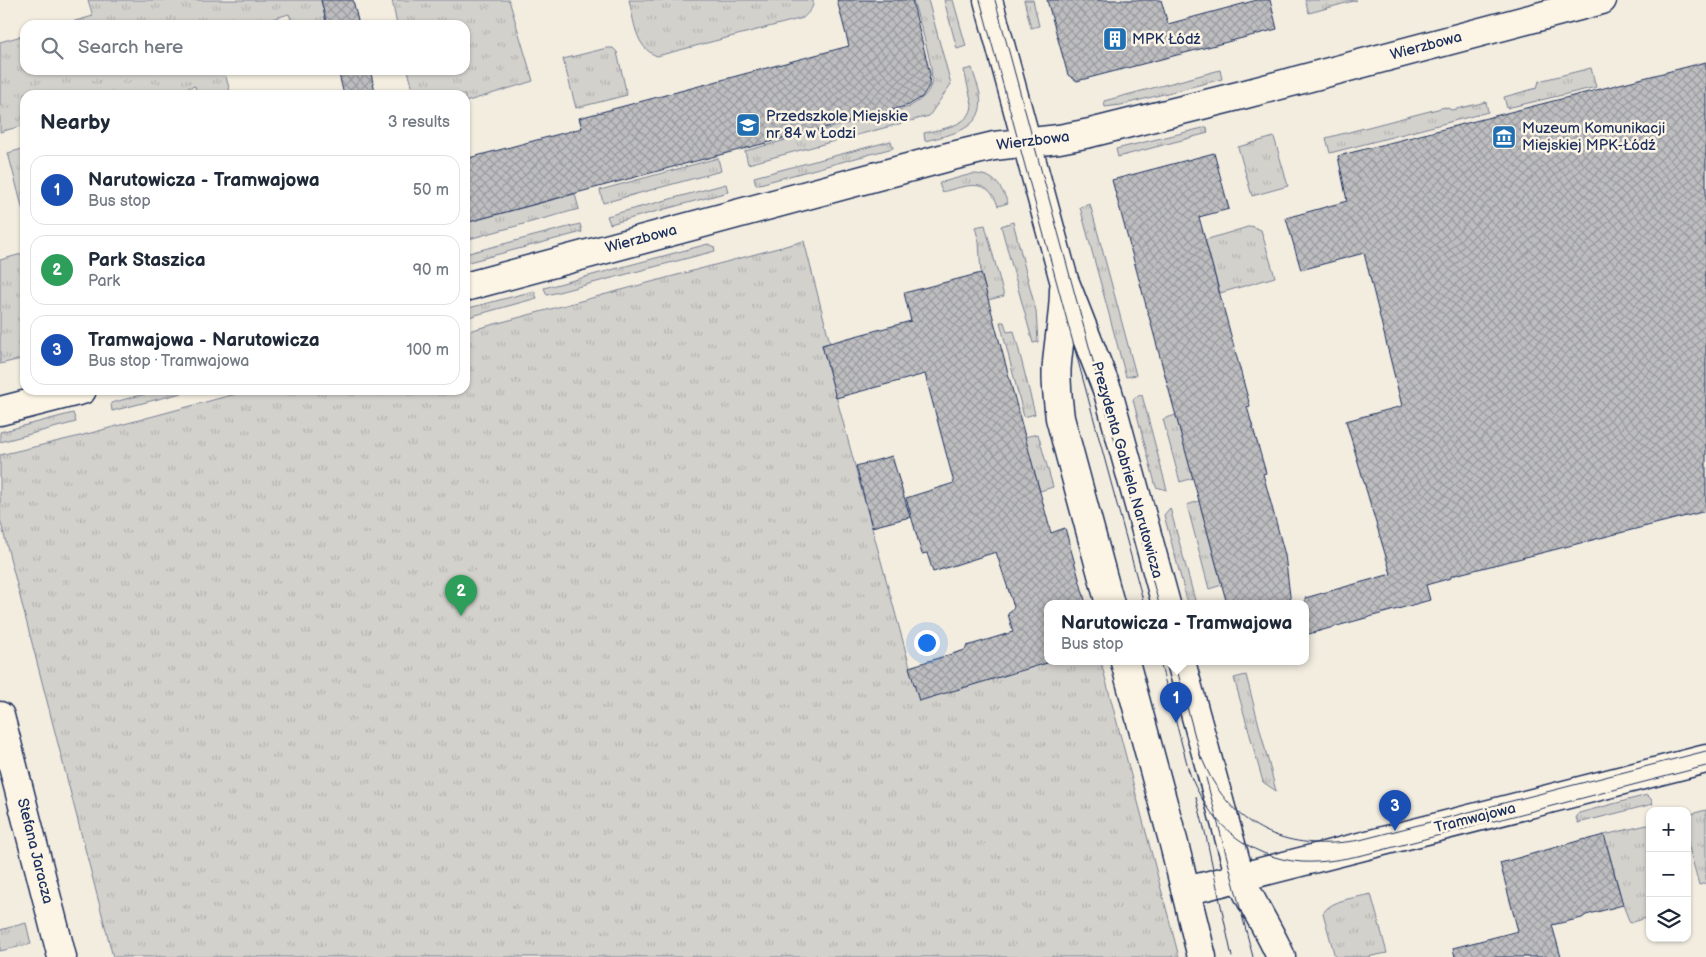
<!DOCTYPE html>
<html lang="en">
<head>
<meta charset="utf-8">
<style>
  body { margin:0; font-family:"Balsamiq Sans",sans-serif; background:#f2f2f3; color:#1f2937 }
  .controls { position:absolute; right:15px; bottom:15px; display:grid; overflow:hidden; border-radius:10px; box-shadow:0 1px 4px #0004 }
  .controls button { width:45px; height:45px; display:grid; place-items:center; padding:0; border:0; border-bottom:1px solid #e0e1e3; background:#fff; color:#1f2937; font:25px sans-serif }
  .you { position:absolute; left:926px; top:642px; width:18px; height:18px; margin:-12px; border:4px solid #fff; border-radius:50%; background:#1a73e8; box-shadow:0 0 0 8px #1a73e833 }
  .badge { display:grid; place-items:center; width:32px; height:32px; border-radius:50%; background:#1f6fb2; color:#fff; font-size:16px; font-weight:700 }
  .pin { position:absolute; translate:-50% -41px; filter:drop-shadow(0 1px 2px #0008) }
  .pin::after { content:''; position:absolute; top:26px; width:18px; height:15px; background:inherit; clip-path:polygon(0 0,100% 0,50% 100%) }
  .popup { position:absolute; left:1044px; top:600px; width:265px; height:65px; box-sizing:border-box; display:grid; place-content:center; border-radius:10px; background:#fff; filter:drop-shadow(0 1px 4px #0005); font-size:16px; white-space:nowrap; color:#747a83 }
  .popup b { font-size:19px; color:#1f2937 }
  .popup::after { content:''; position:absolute; left:50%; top:100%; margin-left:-10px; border:10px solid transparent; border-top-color:#fff }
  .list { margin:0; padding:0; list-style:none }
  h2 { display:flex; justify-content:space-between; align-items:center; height:65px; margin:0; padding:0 20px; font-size:21px }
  h2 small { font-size:16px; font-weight:400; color:#747a83 }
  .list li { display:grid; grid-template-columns:32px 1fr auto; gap:15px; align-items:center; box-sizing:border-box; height:70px; margin:0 10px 10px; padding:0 10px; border:1px solid #e0e1e3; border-radius:15px }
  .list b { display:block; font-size:19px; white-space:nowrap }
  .list p { margin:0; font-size:16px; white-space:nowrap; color:#747a83 }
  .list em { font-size:16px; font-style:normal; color:#747a83 }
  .icon { flex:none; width:28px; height:28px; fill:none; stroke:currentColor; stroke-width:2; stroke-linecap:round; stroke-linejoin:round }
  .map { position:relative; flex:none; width:1706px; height:957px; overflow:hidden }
  .search { position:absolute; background:#fff; box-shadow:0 1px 4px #0004; left:20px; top:20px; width:450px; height:55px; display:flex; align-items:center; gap:12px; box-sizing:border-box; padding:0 18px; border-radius:15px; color:#747a83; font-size:19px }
  .panel { position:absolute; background:#fff; box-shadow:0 1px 4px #0004; left:20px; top:90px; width:450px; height:305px; border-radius:15px }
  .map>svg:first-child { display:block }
  .grass { fill:url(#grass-tufts); stroke:#778095 }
  .building { fill:url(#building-cross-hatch); stroke:#1b2f5e }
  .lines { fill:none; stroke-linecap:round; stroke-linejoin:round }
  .secondary-casing { stroke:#1b2f5e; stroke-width:31 }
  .secondary { stroke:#fcf5e5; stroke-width:28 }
  .tram { stroke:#1b2f5e; stroke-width:1 }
  .labels { text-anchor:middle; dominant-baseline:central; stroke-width:5; stroke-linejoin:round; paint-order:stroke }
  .poi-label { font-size:15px; fill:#1b2f5e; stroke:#fcf5e5; text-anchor:start }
  .street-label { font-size:15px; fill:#1b2f5e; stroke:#fcf5e5 }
</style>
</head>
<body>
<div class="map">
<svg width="1706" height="957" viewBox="0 0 1706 957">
  <defs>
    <pattern id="grass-tufts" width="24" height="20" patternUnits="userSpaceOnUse" patternTransform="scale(1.25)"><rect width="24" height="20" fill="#d3d1cc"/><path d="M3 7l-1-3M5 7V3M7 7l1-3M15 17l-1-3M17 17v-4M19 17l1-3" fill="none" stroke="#b5b4b2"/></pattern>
    <pattern id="building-cross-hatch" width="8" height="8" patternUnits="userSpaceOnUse" patternTransform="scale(1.25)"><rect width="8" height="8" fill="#bebec0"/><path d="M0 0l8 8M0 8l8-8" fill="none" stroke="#9a9b9f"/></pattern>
  </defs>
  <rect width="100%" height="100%" fill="#f3ede0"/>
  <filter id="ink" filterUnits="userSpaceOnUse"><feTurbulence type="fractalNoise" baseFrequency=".02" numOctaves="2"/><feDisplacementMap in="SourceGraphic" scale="10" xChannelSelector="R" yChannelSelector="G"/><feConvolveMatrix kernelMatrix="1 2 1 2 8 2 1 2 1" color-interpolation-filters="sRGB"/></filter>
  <g filter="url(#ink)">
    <path class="grass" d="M 88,0 L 321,0 L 327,25 L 293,25 L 289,14 L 252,25 L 61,25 L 93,16 Z
      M 392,0 L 509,0 L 533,81 L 465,102 L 465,95 L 414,95 L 408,70 L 465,70 L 465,25 L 397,25 Z
      M 629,0 L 813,0 C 814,8 809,12 803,18 L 657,56 C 635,48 634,20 629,0 Z
      M 913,0 L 928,0 L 951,84 L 929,116 L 748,164 L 745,151 L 909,107 C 919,101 927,96 931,85 C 936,70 918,18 913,0 Z
      M 944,0 L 953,0 L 966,46 L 957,49 Z
      M 1024,0 L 1033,0 L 1039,26 L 1031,28 Z
      M 1305,0 L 1357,0 L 1309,13 Z
      M 25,35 L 25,70 L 224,70 L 231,95 L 197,95 L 195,86 L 161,95 L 25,95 L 25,125 L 0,132 L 0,42 Z
      M 607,48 L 613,48 L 617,52 L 627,95 L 576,108 L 563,59 Z
      M 972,68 C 974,76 978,85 980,94 C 986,130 951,134 925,141 L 924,133 C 940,129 972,126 972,104 L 964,70 Z
      M 1591,68 L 1596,87 L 1507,108 L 1504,97 L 1537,88 L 1539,81 Z
      M 1220,70 L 1222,79 L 1121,105 L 1105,107 L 1104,101 Z
      M 1486,102 L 1488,112 L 1330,153 L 1326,138 L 1445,107 L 1452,110 Z
      M 1207,127 L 1208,133 L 1118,157 L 1116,149 Z
      M 1274,137 L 1288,186 L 1252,196 L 1238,147 Z
      M 891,141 L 893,148 L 756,185 L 754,177 Z
      M 22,149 L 25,162 L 25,218 L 8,153 Z
      M 718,158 L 721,171 L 603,203 L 600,190 Z
      M 972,174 C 994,174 1000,184 1008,203 L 998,206 C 988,176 966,186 942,192 L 939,183 Z
      M 726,184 L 728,192 L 610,224 L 607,216 Z
      M 575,194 L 579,209 L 465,240 L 465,223 Z
      M 1090,204 L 1136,375 L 1126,377 L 1080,207 Z
      M 1013,222 L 1036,311 L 1038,342 L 1033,343 L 1001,226 Z
      M 580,224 L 582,232 L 465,263 L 465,254 Z
      M 985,225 L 1004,296 L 988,300 L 981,273 L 979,242 L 975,227 Z
      M 1251,226 L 1261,230 L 1275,277 L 1220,293 L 1205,240 Z
      M 804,241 L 830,343 L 822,345 L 919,700 L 1050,662 L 1101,662 L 1179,957 L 113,957 L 0,519 L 0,455 L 76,437 L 250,390 L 465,390 L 465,332 Z
      M 708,244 L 714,247 L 715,251 L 547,295 L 544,288 Z
      M 25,253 L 25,358 L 0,364 L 0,260 Z
      M 534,291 L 537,298 L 465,318 L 465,309 Z
      M 1000,322 L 1004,322 L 1007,332 L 1014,331 L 1035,414 L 1024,417 Z
      M 159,390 L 193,390 L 112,411 L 111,403 Z
      M 1142,395 L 1167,490 L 1156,487 L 1133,400 L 1135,397 Z
      M 73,413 L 76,422 L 0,442 L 0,432 Z
      M 1176,415 L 1193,478 L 1180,482 L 1163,419 Z
      M 1038,434 L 1053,487 L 1040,491 L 1024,437 Z
      M 1199,501 L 1222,585 L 1209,589 L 1187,505 Z
      M 1170,508 L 1196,604 L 1188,604 L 1164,515 Z
      M 1246,675 L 1276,791 L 1263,782 L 1234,678 Z
      M 1647,795 L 1651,799 L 1653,804 L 1578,823 L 1576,818 L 1579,813 Z
      M 1706,810 L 1706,883 L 1699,885 L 1687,840 L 1687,815 Z
      M 1647,825 L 1650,826 L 1650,917 L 1630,923 L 1623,905 L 1604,835 Z
      M 1371,894 L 1387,953 L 1367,957 L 1335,957 L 1323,913 C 1332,899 1356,898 1371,894 Z
      M 26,923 L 31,944 L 0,951 L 0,930 Z"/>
    <path class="building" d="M 321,0 L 353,0 L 359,25 L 327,25 Z
      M 837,0 L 912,0 L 930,74 L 929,86 L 922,97 L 909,105 L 867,117 L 669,168 L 465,223 L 465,159 L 582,128 L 579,118 L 849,46 Z
      M 1047,0 L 1161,0 L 1168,24 L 1257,0 L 1270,0 L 1277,29 L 1077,81 L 1068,75 Z
      M 1706,62 L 1706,511 L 1451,576 L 1451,578 L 1426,585 L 1430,600 L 1305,635 L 1305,598 L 1391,574 L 1346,421 L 1402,406 L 1364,253 L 1301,270 L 1286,218 L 1347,201 L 1338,156 Z
      M 338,70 L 370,70 L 376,95 L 344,95 Z
      M 1214,153 L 1229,209 L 1199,217 L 1250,406 L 1247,407 L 1266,473 L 1263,474 L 1285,555 L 1291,604 L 1227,604 L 1112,180 Z
      M 981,273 L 1051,533 L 1065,528 L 1086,604 L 1047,604 L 1047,663 L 919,701 L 909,667 L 965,650 L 967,646 L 1013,632 L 1008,614 L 1014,607 L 996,552 L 933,572 L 927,553 L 922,554 L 906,498 L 954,483 L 925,374 L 836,398 L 822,345 L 911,321 L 904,293 Z
      M 892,456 L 910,517 L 872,527 L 856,466 Z
      M 1604,835 L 1623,905 L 1586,915 L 1582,918 L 1552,925 L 1561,957 L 1455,957 L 1453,948 L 1518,931 L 1500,863 L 1585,839 L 1585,840 Z"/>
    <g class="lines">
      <defs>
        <path id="secondary" d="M 988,0 L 1064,280 L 1108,392 L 1166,604
          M 465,287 L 952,156 L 994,146 L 1059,139 L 1090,133 L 1242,95 L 1602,0
          M 1064,289 C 1064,314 1059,338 1057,363 C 1055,381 1058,400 1060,418 L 1110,604
          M 0,411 L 82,390
          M 1125,662 L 1174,844 L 1202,957
          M 1181,662 L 1240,877 C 1252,905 1269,929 1281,957
          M 0,716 L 62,957
          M 1186,891 L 1706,759"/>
      </defs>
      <use href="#secondary" class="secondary-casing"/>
      <use href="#secondary" class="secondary"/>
      <path class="tram" d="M 980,0 L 1144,604
        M 995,0 L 1159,604
        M 1160,662 L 1190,775
        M 1175,662 L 1201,759
        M 1199,752 C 1204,763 1209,776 1216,786 C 1249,838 1302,850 1360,840 L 1706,751
        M 1188,769 C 1206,820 1246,858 1302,862 C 1323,863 1343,859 1363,855 L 1706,766
        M 1206,778 L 1253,957
        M 1196,797 L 1206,836 L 1232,957"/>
    </g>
  </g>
  <defs>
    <symbol id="building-square" viewBox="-11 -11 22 22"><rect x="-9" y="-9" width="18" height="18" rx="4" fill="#1f6fb2" stroke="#fcf5e5"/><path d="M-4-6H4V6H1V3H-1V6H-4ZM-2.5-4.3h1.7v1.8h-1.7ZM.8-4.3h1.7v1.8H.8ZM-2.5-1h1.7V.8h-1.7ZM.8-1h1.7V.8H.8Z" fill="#fff"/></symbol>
    <symbol id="school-square" viewBox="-11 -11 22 22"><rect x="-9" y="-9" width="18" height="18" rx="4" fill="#1f6fb2" stroke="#fcf5e5"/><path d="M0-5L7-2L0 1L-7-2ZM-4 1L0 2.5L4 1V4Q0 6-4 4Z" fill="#fff"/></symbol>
    <symbol id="museum-square" viewBox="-11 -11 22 22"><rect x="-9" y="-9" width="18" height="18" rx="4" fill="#1f6fb2" stroke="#fcf5e5"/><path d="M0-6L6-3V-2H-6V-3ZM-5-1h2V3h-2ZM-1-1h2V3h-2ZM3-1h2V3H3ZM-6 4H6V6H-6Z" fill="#fff"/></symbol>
  </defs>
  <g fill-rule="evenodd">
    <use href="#building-square" x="1101" y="25" width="28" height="28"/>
    <use href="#school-square" x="734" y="111" width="28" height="28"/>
    <use href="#museum-square" x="1490" y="123" width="28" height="28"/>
  </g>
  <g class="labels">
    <g class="poi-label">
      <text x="1132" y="39">MPK Łódź</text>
      <text x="766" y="116">Przedszkole Miejskie<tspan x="766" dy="17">nr 84 w Łodzi</tspan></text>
      <text x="1522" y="128">Muzeum Komunikacji<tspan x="1522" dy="17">Miejskiej MPK-Łódź</tspan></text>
    </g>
    <g class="street-label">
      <text transform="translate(1426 46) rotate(-15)">Wierzbowa</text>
      <text transform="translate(1033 141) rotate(-7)">Wierzbowa</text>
      <text transform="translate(641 239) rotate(-15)">Wierzbowa</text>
      <text transform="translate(1127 470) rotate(74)">Prezydenta Gabriela Narutowicza</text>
      <text transform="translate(1475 818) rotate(-14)">Tramwajowa</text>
      <text transform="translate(35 851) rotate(76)">Stefana Jaracza</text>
    </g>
  </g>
</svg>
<div class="controls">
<button>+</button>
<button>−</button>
<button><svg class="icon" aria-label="layers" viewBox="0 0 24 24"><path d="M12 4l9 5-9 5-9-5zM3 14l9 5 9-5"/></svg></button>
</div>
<div class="you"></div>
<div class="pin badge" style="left:1176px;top:723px;background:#1a4fb4">1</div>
<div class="popup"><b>Narutowicza - Tramwajowa</b>Bus stop</div>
<div class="pin badge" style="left:461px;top:616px;background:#2e9e5b">2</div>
<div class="pin badge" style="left:1395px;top:831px;background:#1a4fb4">3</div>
<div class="search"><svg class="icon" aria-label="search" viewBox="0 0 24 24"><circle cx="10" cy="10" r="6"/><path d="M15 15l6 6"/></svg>Search here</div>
<section class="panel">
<h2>Nearby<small>3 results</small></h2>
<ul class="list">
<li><span class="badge" style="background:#1a4fb4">1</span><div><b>Narutowicza - Tramwajowa</b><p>Bus stop</p></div><em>50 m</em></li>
<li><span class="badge" style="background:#2e9e5b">2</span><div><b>Park Staszica</b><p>Park</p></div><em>90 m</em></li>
<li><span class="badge" style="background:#1a4fb4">3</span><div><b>Tramwajowa - Narutowicza</b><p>Bus stop · Tramwajowa</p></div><em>100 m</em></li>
</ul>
</section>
</div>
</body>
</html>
